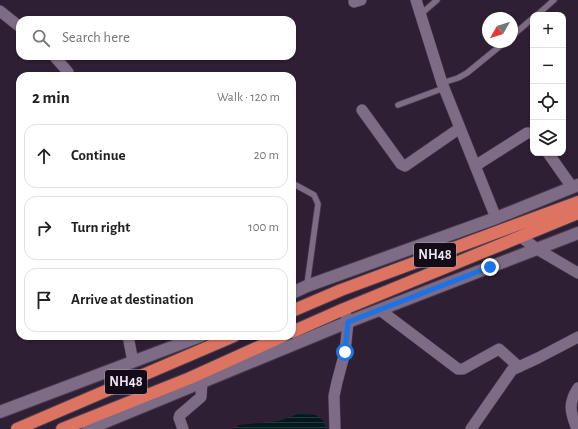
<!DOCTYPE html>
<html lang="en">
<head>
<meta charset="utf-8">
<style>
  body { margin:0; font-family:"Alegreya Sans",sans-serif; background:#f6f6f6; color:#222 }
  .controls { position:absolute; right:12px; top:12px; display:grid; overflow:hidden; border-radius:8px; box-shadow:0 1px 3px #0004 }
  .controls button { width:36px; height:36px; display:grid; place-items:center; padding:0; border:0; border-bottom:1px solid #e0e0e0; background:#fff; color:#222; font:20px sans-serif }
  .compass { position:absolute; left:482px; top:12px; width:36px; height:36px; border-radius:50%; background:#fff; box-shadow:0 1px 3px #0004; rotate:231deg }
  .stop { position:absolute; width:12px; height:12px; margin:-9px; border:3px solid #1a73e8; border-radius:50%; background:#fff }
  .stop.end { background:#1a73e8; border-color:#fff; box-shadow:0 1px 4px #0008 }
  .list { margin:0; padding:0; list-style:none }
  h2 { display:flex; justify-content:space-between; align-items:center; height:52px; margin:0; padding:0 16px; font-size:17px }
  h2 small { font-size:13px; font-weight:400; color:#767676 }
  .list li { display:grid; grid-template-columns:26px 1fr auto; gap:12px; align-items:center; box-sizing:border-box; height:64px; margin:0 8px 8px; padding:0 8px; border:1px solid #e0e0e0; border-radius:12px }
  .list b { display:block; font-size:15px; white-space:nowrap }
  .list em { font-size:13px; font-style:normal; color:#767676 }
  .icon { flex:none; width:22px; height:22px; fill:none; stroke:currentColor; stroke-width:2; stroke-linecap:round; stroke-linejoin:round }
  .map { position:relative; flex:none; width:578px; height:429px; overflow:hidden }
  .search { position:absolute; background:#fff; box-shadow:0 1px 3px #0004; left:16px; top:16px; width:280px; height:44px; display:flex; align-items:center; gap:10px; box-sizing:border-box; padding:0 14px; border-radius:12px; color:#767676; font-size:15px }
  .panel { position:absolute; background:#fff; box-shadow:0 1px 3px #0004; left:16px; top:72px; width:280px; height:268px; border-radius:12px }
  .map>svg:first-child { display:block }
  .water { fill:url(#water-rules) }
  .lines { fill:none; stroke-linecap:round; stroke-linejoin:round }
  .service-casing { stroke:#4b3d4f; stroke-width:7 }
  .minor-casing { stroke:#4b3d4f; stroke-width:12 }
  .tertiary-casing { stroke:#4b3d4f; stroke-width:14 }
  .trunk-casing { stroke:#4b3d4f; stroke-width:14 }
  .service { stroke:#7e6b85; stroke-width:5.5 }
  .minor { stroke:#7e6b85; stroke-width:11 }
  .tertiary { stroke:#7e6b85; stroke-width:12 }
  .trunk { stroke:#dc7461; stroke-width:12 }
  .route { stroke:#1a73e8; stroke-width:5 }
  .labels { text-anchor:middle; dominant-baseline:central; stroke-width:3; stroke-linejoin:round; paint-order:stroke }
  .shield { fill:#130c16; stroke:#aca2b0; stroke-width:1 }
  .shield-label { font-size:14px; font-weight:bold; fill:#eee3f2 }
</style>
</head>
<body>
<div class="map">
<svg width="578" height="429" viewBox="0 0 578 429">
  <defs>
    <pattern id="water-rules" width="6" height="5" patternUnits="userSpaceOnUse"><rect width="6" height="5" fill="#04191e"/><path d="M0 2.5h6" fill="none" stroke="#293a3f"/></pattern>
  </defs>
  <rect width="100%" height="100%" fill="#2f1f35"/>
  <path class="water" d="M 298,414 L 316,415 L 324,421 L 325,429 L 234,429 L 239,425 L 279,421 Z"/>
  <g class="lines">
    <defs>
      <path id="service" d="M 421,14 L 437,0
        M 537,15 L 554,0
        M 512,36 L 533,18
        M 442,83 L 458,78 L 467,73 L 505,42
        M 398,105 L 444,88
        M 292,183 L 314,195 L 318,204 L 307,285"/>
      <path id="minor" d="M 416,0 L 442,83 L 496,218
        M 354,2 L 361,0
        M 0,11 L 20,27
        M 54,56 L 68,72 L 67,76
        M 362,110 L 401,164 L 405,166 L 460,128
        M 548,153 L 572,187
        M 475,166 L 527,133 L 533,133
        M 521,237 L 537,249 L 578,273
        M 380,310 L 458,369 L 463,369 L 499,349 L 519,367
        M 128,336 L 133,362
        M 183,429 L 179,418 L 180,415 L 201,397 L 202,382
        M 335,429 L 334,396 L 337,382 L 345,352 L 348,322 L 344,309
        M 471,429 L 512,370 L 538,358 L 578,337
        M 577,429 C 570,412 568,403 578,388"/>
      <path id="tertiary" d="M 292,293 L 307,286 L 496,218 L 578,185
        M 0,412 L 201,336
        M 88,429 L 348,322 L 578,233"/>
      <path id="trunk" d="M 292,311 L 341,290 L 578,202
        M 292,332 L 344,309 L 578,213
        M 17,429 L 234,336
        M 62,429 L 190,378 L 283,336"/>
    </defs>
    <use href="#service" class="service-casing"/>
    <use href="#minor" class="minor-casing"/>
    <use href="#tertiary" class="tertiary-casing"/>
    <use href="#trunk" class="trunk-casing"/>
    <use href="#service" class="service"/>
    <use href="#minor" class="minor"/>
    <use href="#tertiary" class="tertiary"/>
    <use href="#trunk" class="trunk"/>
  </g>
  <g class="lines">
    <path class="route" d="M 345,352 L 348,322 L 490,267"/>
  </g>
  <g class="labels">
    <g class="shield">
      <rect x="414" y="243" width="42" height="24" rx="3"/>
      <rect x="105" y="370" width="42" height="24" rx="3"/>
    </g>
    <g class="shield-label">
      <text x="435" y="255">NH48</text>
      <text x="126" y="382">NH48</text>
    </g>
  </g>
</svg>
<div class="controls">
<button>+</button>
<button>−</button>
<button><svg class="icon" aria-label="locate" viewBox="0 0 24 24"><circle cx="12" cy="12" r="6"/><path d="M12 2v4M12 18v4M2 12h4M18 12h4"/></svg></button>
<button><svg class="icon" aria-label="layers" viewBox="0 0 24 24"><path d="M12 4l9 5-9 5-9-5zM3 14l9 5 9-5"/></svg></button>
</div>
<svg class="compass" viewBox="-18 -18 36 36"><path d="M0-13l5 13h-10z" fill="#e53935"/><path d="M0 13l5-13h-10z" fill="#767676"/></svg>
<div class="stop" style="left:345px;top:352px"></div>
<div class="stop end" style="left:490px;top:267px"></div>
<div class="search"><svg class="icon" aria-label="search" viewBox="0 0 24 24"><circle cx="10" cy="10" r="6"/><path d="M15 15l6 6"/></svg>Search here</div>
<section class="panel">
<h2>2 min<small>Walk · 120 m</small></h2>
<ul class="list">
<li><svg class="icon" aria-label="ahead" viewBox="0 0 24 24"><path d="M12 20V5M6 11l6-6 6 6"/></svg><div><b>Continue</b></div><em>20 m</em></li>
<li><svg class="icon" aria-label="right" viewBox="0 0 24 24"><path d="M7 20v-9h11M14 6l5 5-5 5"/></svg><div><b>Turn right</b></div><em>100 m</em></li>
<li><svg class="icon" aria-label="arrive" viewBox="0 0 24 24"><path d="M6 21V4h12l-3 4 3 4H6"/></svg><div><b>Arrive at destination</b></div></li>
</ul>
</section>
</div>
</body>
</html>
